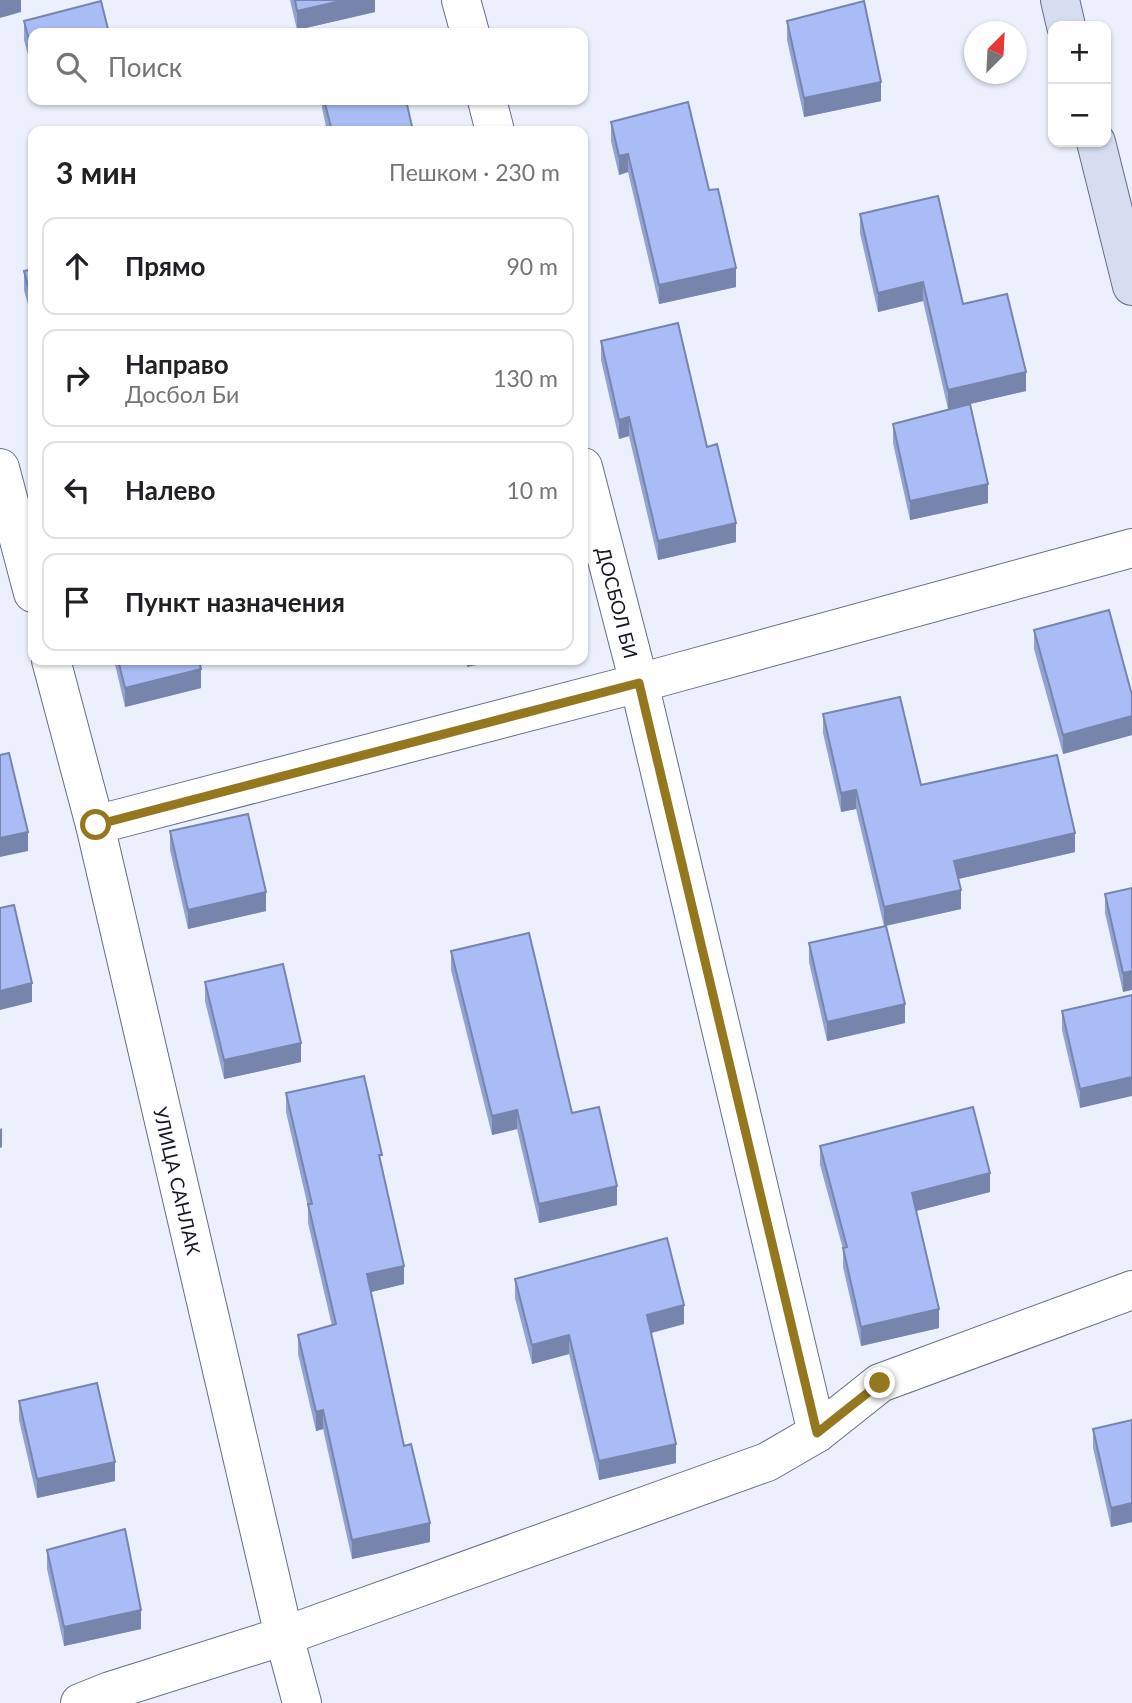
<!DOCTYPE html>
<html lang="ru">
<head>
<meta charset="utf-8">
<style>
  body { margin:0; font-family:Lato,sans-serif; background:#f2f2f2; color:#202124 }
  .controls { position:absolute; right:21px; top:21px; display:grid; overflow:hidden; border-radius:14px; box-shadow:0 2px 5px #0004 }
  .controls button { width:63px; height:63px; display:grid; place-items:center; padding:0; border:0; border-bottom:2px solid #e0e0e0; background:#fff; color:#202124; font:35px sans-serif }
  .compass { position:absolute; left:964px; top:21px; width:63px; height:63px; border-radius:50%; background:#fff; box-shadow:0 2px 5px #0004; rotate:24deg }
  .stop { position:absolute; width:21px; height:21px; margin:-16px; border:5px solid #94781f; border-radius:50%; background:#fff }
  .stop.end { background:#94781f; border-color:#fff; box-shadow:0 2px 7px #0008 }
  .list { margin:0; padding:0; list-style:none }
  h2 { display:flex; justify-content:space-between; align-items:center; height:91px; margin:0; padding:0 28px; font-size:30px }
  h2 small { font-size:23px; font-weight:400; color:#757577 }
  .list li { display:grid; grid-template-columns:46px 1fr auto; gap:21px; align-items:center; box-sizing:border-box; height:98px; margin:0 14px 14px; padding:0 14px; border:2px solid #e0e0e0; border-radius:14px }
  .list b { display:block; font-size:26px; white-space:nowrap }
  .list p { margin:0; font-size:23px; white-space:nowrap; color:#757577 }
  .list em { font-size:23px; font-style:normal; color:#757577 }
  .icon { flex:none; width:38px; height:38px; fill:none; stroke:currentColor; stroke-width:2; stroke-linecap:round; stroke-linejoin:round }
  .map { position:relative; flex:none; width:1132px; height:1703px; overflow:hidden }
  .search { position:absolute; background:#fff; box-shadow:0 2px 5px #0004; left:28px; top:28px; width:560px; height:77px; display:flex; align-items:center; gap:18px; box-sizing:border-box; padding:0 24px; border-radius:14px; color:#757577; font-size:26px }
  .panel { position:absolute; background:#fff; box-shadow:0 2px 5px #0004; left:28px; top:126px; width:560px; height:539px; border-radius:14px }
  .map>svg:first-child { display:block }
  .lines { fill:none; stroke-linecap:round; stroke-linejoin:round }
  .street-casing { stroke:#656d87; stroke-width:40 }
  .secondary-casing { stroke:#656d87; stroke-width:40 }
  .street { stroke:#fff; stroke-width:38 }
  .secondary { stroke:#d7ddf1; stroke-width:38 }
  .wall { fill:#92a2d3 }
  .shaded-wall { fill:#7784ac }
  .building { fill:#aabcf5; stroke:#7784ac; stroke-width:2 }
  .route { stroke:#94781f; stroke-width:9 }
  .labels { text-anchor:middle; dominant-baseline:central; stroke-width:7; stroke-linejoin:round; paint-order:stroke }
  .street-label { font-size:19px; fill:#151823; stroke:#fff }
</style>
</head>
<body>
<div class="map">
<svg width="1132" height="1703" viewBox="0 0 1132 1703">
  <rect width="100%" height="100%" fill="#ebf0fc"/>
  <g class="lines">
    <defs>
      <g id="street">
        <path d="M 461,0 L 470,33"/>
        <path d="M 487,100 L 495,131"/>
        <path id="s1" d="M 583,467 L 639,683 L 817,1433"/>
        <path d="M 0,468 L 33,593"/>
        <path id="s2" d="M 51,660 L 95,825 L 284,1636 L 302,1703"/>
        <path d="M 95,825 L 639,683 L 1132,548"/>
        <path d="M 80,1703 L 110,1691 L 284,1636 L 767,1462 L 817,1433 L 880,1383 L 1132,1290"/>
      </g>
      <path id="secondary" d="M 1060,0 L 1066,26
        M 1096,142 L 1132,286"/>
    </defs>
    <use href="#street" class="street-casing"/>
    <use href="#secondary" class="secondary-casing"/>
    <use href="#street" class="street"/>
    <use href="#secondary" class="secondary"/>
  </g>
  <path class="wall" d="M 290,0 L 375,0 L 375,12 L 297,30 Z
    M 24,21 L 33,33 L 33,74 L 24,40 Z
    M 787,21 L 881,101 L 804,117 L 787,40 Z
    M 322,100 L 406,100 L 413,131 L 327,131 L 322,108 Z
    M 611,122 L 709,190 L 736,287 L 659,304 L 628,172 L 619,175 L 611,141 Z
    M 860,214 L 963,304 L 1026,391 L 970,404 L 988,503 L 910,520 L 893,443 L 893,424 L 948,409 L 923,301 L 878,312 L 860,233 Z
    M 33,269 L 33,323 L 24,290 L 24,271 Z
    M 601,341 L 707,447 L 736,542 L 658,560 L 629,436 L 619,439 L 601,360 Z
    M 1034,630 L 1132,695 L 1132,735 L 1063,754 L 1034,649 Z
    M 114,660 L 199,660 L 201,688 L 125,707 Z
    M 823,714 L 921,785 L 1075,852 L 958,879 L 961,909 L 886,926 L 905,1023 L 827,1041 L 809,962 L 809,943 L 884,926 L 856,809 L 841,812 L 823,733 Z
    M 170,831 L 266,911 L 188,929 L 170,850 Z
    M 1132,888 L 1123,992 L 1105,913 L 1105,894 Z
    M 451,951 L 572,1113 L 617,1205 L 539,1223 L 517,1129 L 492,1135 L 451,970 Z
    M 205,982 L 301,1062 L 224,1079 L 205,1001 Z
    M 1132,995 L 1080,1108 L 1062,1030 L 1062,1011 Z
    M 286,1093 L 382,1169 L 404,1284 L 371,1292 L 404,1446 L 430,1542 L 352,1559 L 323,1429 L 316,1431 L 298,1354 L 298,1335 L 332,1326 L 308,1223 L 308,1207 L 286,1112 Z
    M 820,1146 L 990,1192 L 916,1211 L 939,1328 L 861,1346 L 843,1267 L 843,1249 L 820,1165 Z
    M 515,1279 L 684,1324 L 651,1333 L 676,1463 L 599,1480 L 569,1354 L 532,1364 L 515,1298 Z
    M 19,1401 L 115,1481 L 37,1498 L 19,1420 Z
    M 1132,1420 L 1132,1522 L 1111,1527 L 1093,1448 L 1093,1429 Z
    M 47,1550 L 141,1629 L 64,1646 L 47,1569 Z"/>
  <path class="shaded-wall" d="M 0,0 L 21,0 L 21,12 L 0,18 Z
    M 345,0 L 375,0 L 375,12 L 297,30 L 297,11 Z
    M 881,82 L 881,101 L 804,117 L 804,98 Z
    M 628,154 L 628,172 L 619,175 L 619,156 Z
    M 736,268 L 736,287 L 659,304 L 659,285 Z
    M 923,282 L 923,301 L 878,312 L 878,293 Z
    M 1026,372 L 1026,391 L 948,409 L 948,390 Z
    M 629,417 L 629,436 L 619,439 L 619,420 Z
    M 988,484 L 988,503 L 910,520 L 910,501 Z
    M 736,523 L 736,542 L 658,560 L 658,541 Z
    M 467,660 L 500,660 L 467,667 Z
    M 201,669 L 201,688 L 125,707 L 125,688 Z
    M 1132,716 L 1132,735 L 1063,754 L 1063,735 Z
    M 856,790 L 856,809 L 841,812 L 841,793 Z
    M 28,832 L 28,851 L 0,857 L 0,838 Z
    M 1075,833 L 1075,852 L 954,880 L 954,861 Z
    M 961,890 L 961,909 L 884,926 L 884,907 Z
    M 266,892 L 266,911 L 188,929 L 188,910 Z
    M 1132,971 L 1132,990 L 1123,992 L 1123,973 Z
    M 32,983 L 32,1002 L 0,1010 L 0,991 Z
    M 905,1004 L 905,1023 L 827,1041 L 827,1022 Z
    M 301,1043 L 301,1062 L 224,1079 L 224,1060 Z
    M 1132,1077 L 1132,1096 L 1080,1108 L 1080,1089 Z
    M 517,1110 L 517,1129 L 492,1135 L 492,1116 Z
    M 2,1128 L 2,1147 L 0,1148 L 0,1129 Z
    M 990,1173 L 990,1192 L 912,1212 L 912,1193 Z
    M 617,1186 L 617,1205 L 539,1223 L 539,1204 Z
    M 404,1266 L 404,1284 L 367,1293 L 367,1274 Z
    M 684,1305 L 684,1324 L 647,1334 L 647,1315 Z
    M 939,1309 L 939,1328 L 861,1346 L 861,1327 Z
    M 569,1335 L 569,1354 L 532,1364 L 532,1345 Z
    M 323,1410 L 323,1429 L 316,1431 L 316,1412 Z
    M 676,1444 L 676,1463 L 599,1480 L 599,1461 Z
    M 115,1462 L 115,1481 L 37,1498 L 37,1479 Z
    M 1132,1503 L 1132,1522 L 1111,1527 L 1111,1508 Z
    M 430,1523 L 430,1542 L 352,1559 L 352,1540 Z
    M 141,1610 L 141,1629 L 64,1646 L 64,1627 Z"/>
  <path class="building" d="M 295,0 L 345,0 L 297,11 Z
    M 101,1 L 109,33 L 33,33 L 33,55 L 24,21 Z
    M 864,1 L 881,82 L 804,98 L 787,21 Z
    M 324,100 L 406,100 L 413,131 L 332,131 Z
    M 688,102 L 709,190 L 718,189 L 736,268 L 659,285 L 628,154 L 619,156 L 611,122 Z
    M 938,196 L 963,304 L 1007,294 L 1026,372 L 948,390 L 923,282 L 878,293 L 860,214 Z
    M 33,269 L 33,305 L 24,271 Z
    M 678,323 L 707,447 L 717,444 L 736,523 L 658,541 L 629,417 L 619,420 L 601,341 Z
    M 970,404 L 988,484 L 910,501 L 893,424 Z
    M 1109,610 L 1132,695 L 1132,716 L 1063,735 L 1034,630 Z
    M 118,660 L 199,660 L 201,669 L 125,688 Z
    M 900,697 L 921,785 L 1057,755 L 1075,833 L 954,861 L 961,890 L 884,907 L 856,790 L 841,793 L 823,714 Z
    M 9,753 L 28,832 L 0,838 L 0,755 Z
    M 248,814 L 266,892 L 188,910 L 170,831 Z
    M 1132,888 L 1132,971 L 1123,973 L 1105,894 Z
    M 14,905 L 32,983 L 0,991 L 0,908 Z
    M 886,926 L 905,1004 L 827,1022 L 809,943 Z
    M 529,933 L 572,1113 L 599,1107 L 617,1186 L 539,1204 L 517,1110 L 492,1116 L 451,951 Z
    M 283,964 L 301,1043 L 224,1060 L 205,982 Z
    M 1132,995 L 1132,1077 L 1080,1089 L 1062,1011 Z
    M 364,1076 L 382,1155 L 379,1155 L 404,1266 L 367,1274 L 404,1446 L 411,1444 L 430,1523 L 352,1540 L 323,1410 L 316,1412 L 298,1335 L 336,1324 L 308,1204 L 312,1204 L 286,1093 Z
    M 973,1107 L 990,1173 L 912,1193 L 939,1309 L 861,1327 L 843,1248 L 847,1247 L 820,1146 Z
    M 667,1238 L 684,1305 L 647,1315 L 676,1444 L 599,1461 L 569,1335 L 532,1345 L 515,1279 Z
    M 97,1383 L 115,1462 L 37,1479 L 19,1401 Z
    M 1132,1420 L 1132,1503 L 1111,1508 L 1093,1429 Z
    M 125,1529 L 141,1610 L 64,1627 L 47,1550 Z"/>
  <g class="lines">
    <path class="route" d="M 96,825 L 639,683 L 817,1433 L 880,1383"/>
  </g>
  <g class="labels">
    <g class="street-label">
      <text stroke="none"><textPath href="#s1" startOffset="140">ДОСБОЛ БИ</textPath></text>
      <text stroke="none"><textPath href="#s2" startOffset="536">УЛИЦА САНЛАК</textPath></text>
    </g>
  </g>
</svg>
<div class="controls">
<button>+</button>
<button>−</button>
</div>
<svg class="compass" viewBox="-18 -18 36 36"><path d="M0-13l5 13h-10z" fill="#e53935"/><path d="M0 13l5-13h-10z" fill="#757577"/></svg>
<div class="stop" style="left:96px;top:825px"></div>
<div class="stop end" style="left:880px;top:1383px"></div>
<div class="search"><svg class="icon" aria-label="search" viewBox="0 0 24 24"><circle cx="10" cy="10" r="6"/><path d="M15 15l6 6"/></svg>Поиск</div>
<section class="panel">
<h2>3 мин<small>Пешком · 230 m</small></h2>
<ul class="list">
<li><svg class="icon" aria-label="ahead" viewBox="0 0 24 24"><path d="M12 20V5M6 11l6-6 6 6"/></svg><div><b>Прямо</b></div><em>90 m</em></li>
<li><svg class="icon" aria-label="right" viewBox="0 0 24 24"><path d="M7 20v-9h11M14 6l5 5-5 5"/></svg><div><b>Направо</b><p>Досбол Би</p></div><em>130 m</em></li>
<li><svg class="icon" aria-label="left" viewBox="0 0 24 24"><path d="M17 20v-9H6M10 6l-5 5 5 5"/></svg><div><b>Налево</b></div><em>10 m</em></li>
<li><svg class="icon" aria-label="arrive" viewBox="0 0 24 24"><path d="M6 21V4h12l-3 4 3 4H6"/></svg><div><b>Пункт назначения</b></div></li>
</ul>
</section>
</div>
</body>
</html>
